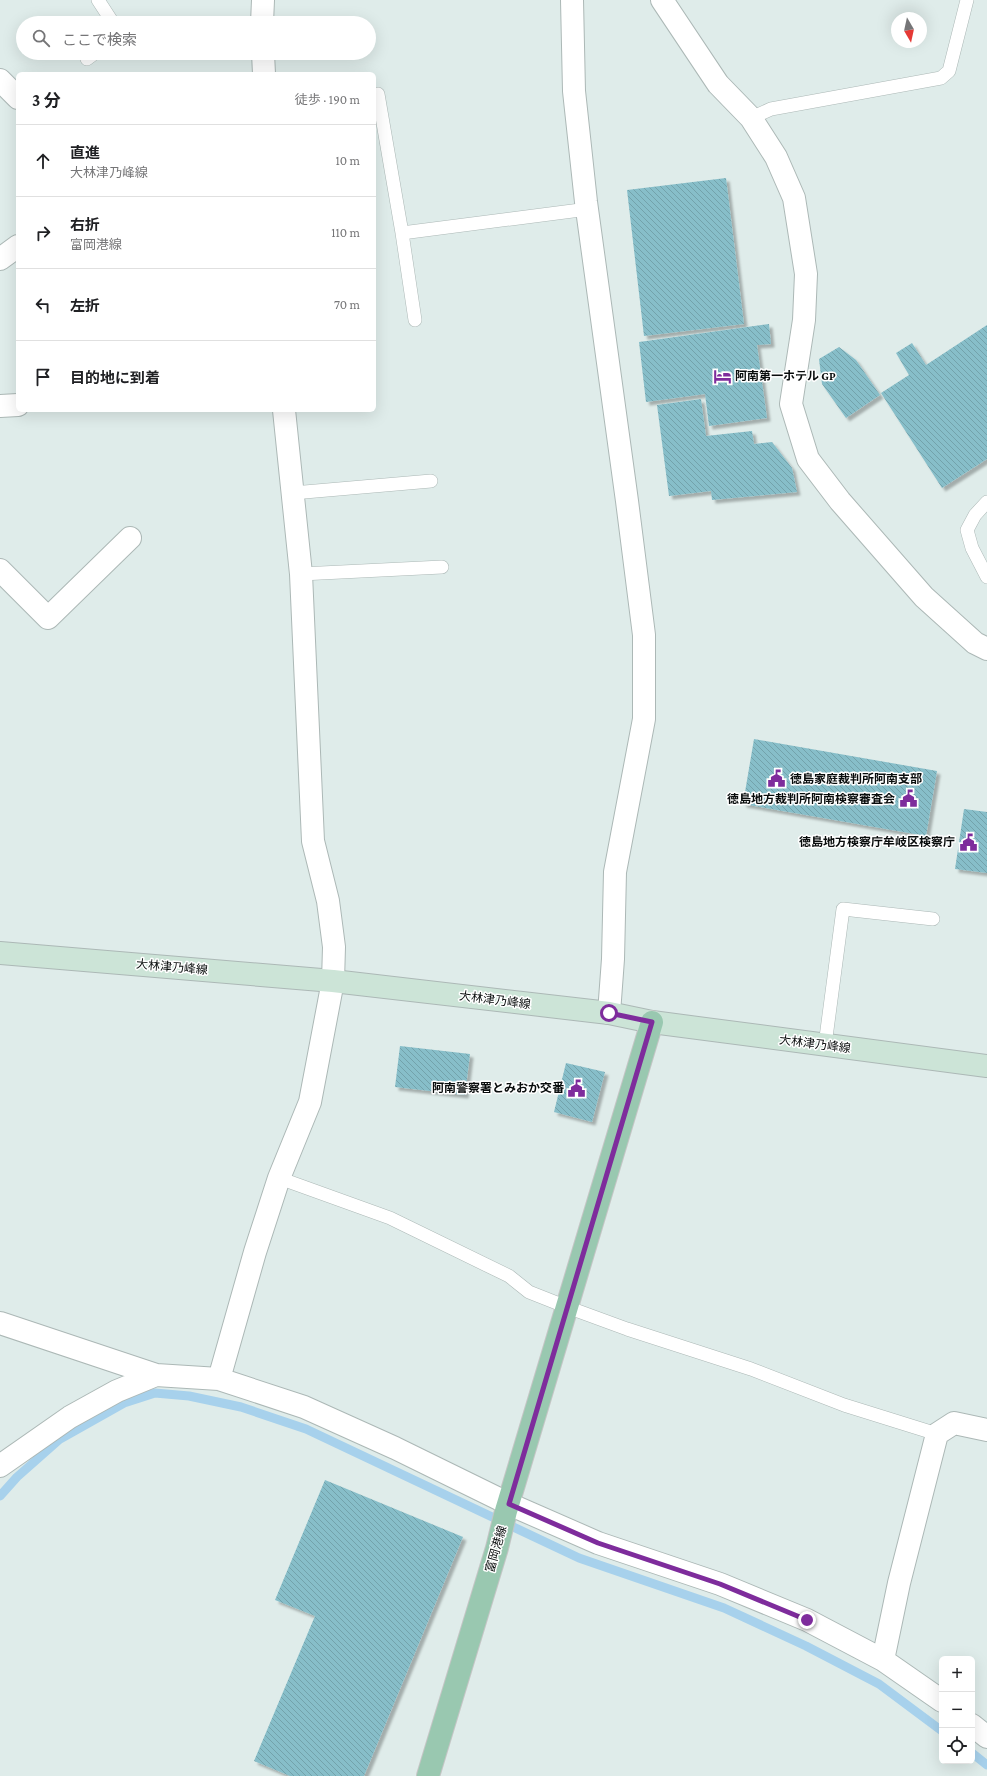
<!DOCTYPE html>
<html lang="ja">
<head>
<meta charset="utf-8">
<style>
  body { margin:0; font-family:"Crimson Pro","Noto Sans JP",serif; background:#f2f2f2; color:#202124 }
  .controls { position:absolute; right:12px; bottom:12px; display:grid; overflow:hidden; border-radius:6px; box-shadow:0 4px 16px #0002 }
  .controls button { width:36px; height:36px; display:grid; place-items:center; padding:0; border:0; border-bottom:1px solid #e0e0e0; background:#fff; color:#202124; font:20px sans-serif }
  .compass { position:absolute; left:891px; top:12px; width:36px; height:36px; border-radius:50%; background:#fff; box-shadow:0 4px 16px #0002; rotate:171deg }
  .stop { position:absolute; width:12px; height:12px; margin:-9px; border:3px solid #7e2c9c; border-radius:50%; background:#fff }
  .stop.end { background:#7e2c9c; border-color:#fff; box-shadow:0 1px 4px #0008 }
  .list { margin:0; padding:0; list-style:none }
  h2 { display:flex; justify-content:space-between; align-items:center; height:52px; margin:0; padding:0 16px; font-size:17px }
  h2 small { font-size:13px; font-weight:400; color:#757577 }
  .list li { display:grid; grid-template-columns:26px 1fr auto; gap:12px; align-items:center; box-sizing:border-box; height:72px; padding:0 16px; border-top:1px solid #e0e0e0 }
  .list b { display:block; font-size:15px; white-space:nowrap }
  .list p { margin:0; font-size:13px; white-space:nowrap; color:#757577 }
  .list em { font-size:13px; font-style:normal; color:#757577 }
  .icon { flex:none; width:22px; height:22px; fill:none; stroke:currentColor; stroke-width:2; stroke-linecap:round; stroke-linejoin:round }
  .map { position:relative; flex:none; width:987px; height:1776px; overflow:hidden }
  .search { position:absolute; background:#fff; box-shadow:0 4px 16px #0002; left:16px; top:16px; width:360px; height:44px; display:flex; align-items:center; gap:10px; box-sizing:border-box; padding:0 14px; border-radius:22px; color:#757577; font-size:15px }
  .panel { position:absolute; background:#fff; box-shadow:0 4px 16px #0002; left:16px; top:72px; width:360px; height:340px; border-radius:6px }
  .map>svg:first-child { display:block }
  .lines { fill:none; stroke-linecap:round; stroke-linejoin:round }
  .stream { stroke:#a7d1ec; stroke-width:9 }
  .building { fill:url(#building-back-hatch); filter:url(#shadow) }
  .lane-casing { stroke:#acb8b6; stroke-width:14 }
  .street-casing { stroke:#acb8b6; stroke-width:24 }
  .secondary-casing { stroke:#acb8b6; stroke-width:24 }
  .primary-casing { stroke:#c4c5c5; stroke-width:24 }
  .lane { stroke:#fff; stroke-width:13 }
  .street { stroke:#fff; stroke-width:22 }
  .secondary { stroke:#cce4d7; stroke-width:22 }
  .primary { stroke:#99c8b0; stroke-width:22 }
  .route { stroke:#7e2c9c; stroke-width:5 }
  .labels { text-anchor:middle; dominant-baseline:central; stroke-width:3; stroke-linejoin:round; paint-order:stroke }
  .poi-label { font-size:12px; font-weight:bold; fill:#080c0c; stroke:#fff; text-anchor:end }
  .street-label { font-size:12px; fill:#080c0c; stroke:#fff }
</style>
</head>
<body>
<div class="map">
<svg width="987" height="1776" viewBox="0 0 987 1776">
  <defs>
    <pattern id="building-back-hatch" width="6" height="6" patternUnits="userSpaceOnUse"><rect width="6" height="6" fill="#87bec9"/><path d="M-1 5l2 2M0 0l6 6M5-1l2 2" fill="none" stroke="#73a2ab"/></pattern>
    <filter id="shadow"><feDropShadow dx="3.5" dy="3.5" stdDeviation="1" flood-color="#0004"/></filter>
  </defs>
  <rect width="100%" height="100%" fill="#dfecea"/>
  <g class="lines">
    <path class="stream" d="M 0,1496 L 17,1477 L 60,1439 L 124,1403 L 155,1393 L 189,1396 L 241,1407 L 306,1429 L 579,1558 L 724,1608 L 806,1646 L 879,1684 L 942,1731
      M 972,1753 L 987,1765"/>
  </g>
  <path class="building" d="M 726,178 L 744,324 L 644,336 L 627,190 Z
    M 769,324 L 771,344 L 757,345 L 767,418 L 709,426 L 705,394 L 646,402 L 639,342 Z
    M 987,325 L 987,459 L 942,488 L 881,393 L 909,375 L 896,353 L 912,343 L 926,365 Z
    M 839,347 L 856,360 L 880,395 L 846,418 L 822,384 L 819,359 Z
    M 701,399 L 706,436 L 752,431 L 754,444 L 772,442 L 792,468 L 797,492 L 712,500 L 711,491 L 669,496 L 657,405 Z
    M 754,739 L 937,771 L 926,836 L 743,804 Z
    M 964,809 L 987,812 L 987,873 L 955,869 Z
    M 400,1046 L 470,1054 L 465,1095 L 395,1087 Z
    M 566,1063 L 605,1072 L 592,1122 L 554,1112 Z
    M 325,1480 L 463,1537 L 364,1776 L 290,1776 L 254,1761 L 315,1616 L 275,1600 Z"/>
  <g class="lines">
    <defs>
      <path id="lane" d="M 98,0 L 113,23
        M 87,59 L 95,53
        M 374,95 L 378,94 L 402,233 L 415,320
        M 751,118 L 771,109 L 941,78 L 949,71 L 967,0
        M 402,233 L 588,209
        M 293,493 L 431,481
        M 987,502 L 975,515 L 967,530 L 972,548 L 987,577
        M 301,574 L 442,567
        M 825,1045 L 843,909 L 933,919
        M 279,1178 L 390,1218 L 509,1276 L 529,1292 L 567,1307 L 627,1329 L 751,1369 L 844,1405 L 937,1434"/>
      <path id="street" d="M 572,0 L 574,91 L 586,202 L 627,501 L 644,635 L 644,719 L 615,872 L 613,959 L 609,1013
        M 662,0 L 718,84 L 751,118 L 776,157 L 794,198 L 806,274 L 804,320 L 791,404 L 808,459 L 840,501 L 924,597 L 975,643 L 987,649
        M 262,23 L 263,0
        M 263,53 L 264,74
        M 0,80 L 18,98
        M 0,259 L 18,246
        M 0,406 L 18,405
        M 0,570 L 48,618 L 130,538
        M 0,1323 L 156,1375
        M 219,1379 L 255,1252 L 279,1178 L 310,1102 L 333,981 L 334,947 L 328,901 L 313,841 L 301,574 L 284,410
        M 0,1466 L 70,1417 L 117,1391 L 156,1375 L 219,1379 L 304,1407 L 395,1448 L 509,1504 L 598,1543 L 720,1584 L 807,1620 L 883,1660 L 942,1701
        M 883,1660 L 899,1583 L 937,1434 L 954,1423 L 987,1430
        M 972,1725 L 987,1737"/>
      <path id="secondary" d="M 0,953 L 333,981 L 609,1013 L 652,1022 L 987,1066"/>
      <path id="primary" d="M 428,1776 L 497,1548 L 506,1511 L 652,1022"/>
    </defs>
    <use href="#lane" class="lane-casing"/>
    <use href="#street" class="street-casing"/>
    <use href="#secondary" class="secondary-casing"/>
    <use href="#primary" class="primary-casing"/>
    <use href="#lane" class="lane"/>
    <use href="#street" class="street"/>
    <use href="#secondary" class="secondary"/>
    <use href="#primary" class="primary"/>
  </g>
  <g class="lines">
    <path class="route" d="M 609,1013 L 652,1022 L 509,1504 L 598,1543 L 720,1584 L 807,1620"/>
  </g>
  <defs>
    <symbol id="hotel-bare" viewBox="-9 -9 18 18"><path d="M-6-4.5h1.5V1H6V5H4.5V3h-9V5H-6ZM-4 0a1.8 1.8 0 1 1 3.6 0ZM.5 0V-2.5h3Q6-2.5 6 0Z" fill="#7e2c9c" stroke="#fff" stroke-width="2.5" paint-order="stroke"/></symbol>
    <symbol id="civic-bare" viewBox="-9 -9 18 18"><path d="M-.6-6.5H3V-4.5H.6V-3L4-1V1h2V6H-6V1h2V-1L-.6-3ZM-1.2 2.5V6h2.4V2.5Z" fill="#7e2c9c" stroke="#fff" stroke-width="2.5" paint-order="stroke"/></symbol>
  </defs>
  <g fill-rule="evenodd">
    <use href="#hotel-bare" x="710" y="364" width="25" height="25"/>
    <use href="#civic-bare" x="764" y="766" width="25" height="25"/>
    <use href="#civic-bare" x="896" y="786" width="25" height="25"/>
    <use href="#civic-bare" x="956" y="830" width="25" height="25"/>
    <use href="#civic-bare" x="564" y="1076" width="25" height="25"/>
  </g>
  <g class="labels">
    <g class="poi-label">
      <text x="735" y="376" text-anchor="start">阿南第一ホテル GP</text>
      <text x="790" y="779" text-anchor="start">徳島家庭裁判所阿南支部</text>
      <text x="895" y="799">徳島地方裁判所阿南検察審査会</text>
      <text x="955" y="842">徳島地方検察庁牟岐区検察庁</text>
      <text x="564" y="1088">阿南警察署とみおか交番</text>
    </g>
    <g class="street-label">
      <text transform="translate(172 967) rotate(5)">大林津乃峰線</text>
      <text transform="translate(495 1000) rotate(7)">大林津乃峰線</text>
      <text transform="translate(815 1044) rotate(7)">大林津乃峰線</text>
      <text transform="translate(496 1549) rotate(-74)">富岡港線</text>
    </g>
  </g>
</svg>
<div class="controls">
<button>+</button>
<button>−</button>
<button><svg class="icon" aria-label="locate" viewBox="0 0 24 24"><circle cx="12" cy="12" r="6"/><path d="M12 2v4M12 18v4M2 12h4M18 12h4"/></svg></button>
</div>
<svg class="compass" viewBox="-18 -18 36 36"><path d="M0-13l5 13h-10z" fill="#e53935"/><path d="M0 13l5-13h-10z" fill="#757577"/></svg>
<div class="stop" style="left:609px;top:1013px"></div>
<div class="stop end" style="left:807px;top:1620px"></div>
<div class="search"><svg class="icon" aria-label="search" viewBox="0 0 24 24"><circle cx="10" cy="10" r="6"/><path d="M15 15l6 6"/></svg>ここで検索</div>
<section class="panel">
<h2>3 分<small>徒歩 · 190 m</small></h2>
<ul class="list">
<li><svg class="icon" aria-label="ahead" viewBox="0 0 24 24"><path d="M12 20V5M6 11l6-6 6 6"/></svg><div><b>直進</b><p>大林津乃峰線</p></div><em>10 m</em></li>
<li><svg class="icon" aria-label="right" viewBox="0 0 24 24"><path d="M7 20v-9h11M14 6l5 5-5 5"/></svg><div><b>右折</b><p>富岡港線</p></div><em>110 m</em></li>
<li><svg class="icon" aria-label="left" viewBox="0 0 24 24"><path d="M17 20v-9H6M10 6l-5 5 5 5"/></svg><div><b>左折</b></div><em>70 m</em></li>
<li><svg class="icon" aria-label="arrive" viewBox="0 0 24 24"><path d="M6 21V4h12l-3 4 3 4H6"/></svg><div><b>目的地に到着</b></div></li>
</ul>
</section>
</div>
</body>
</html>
